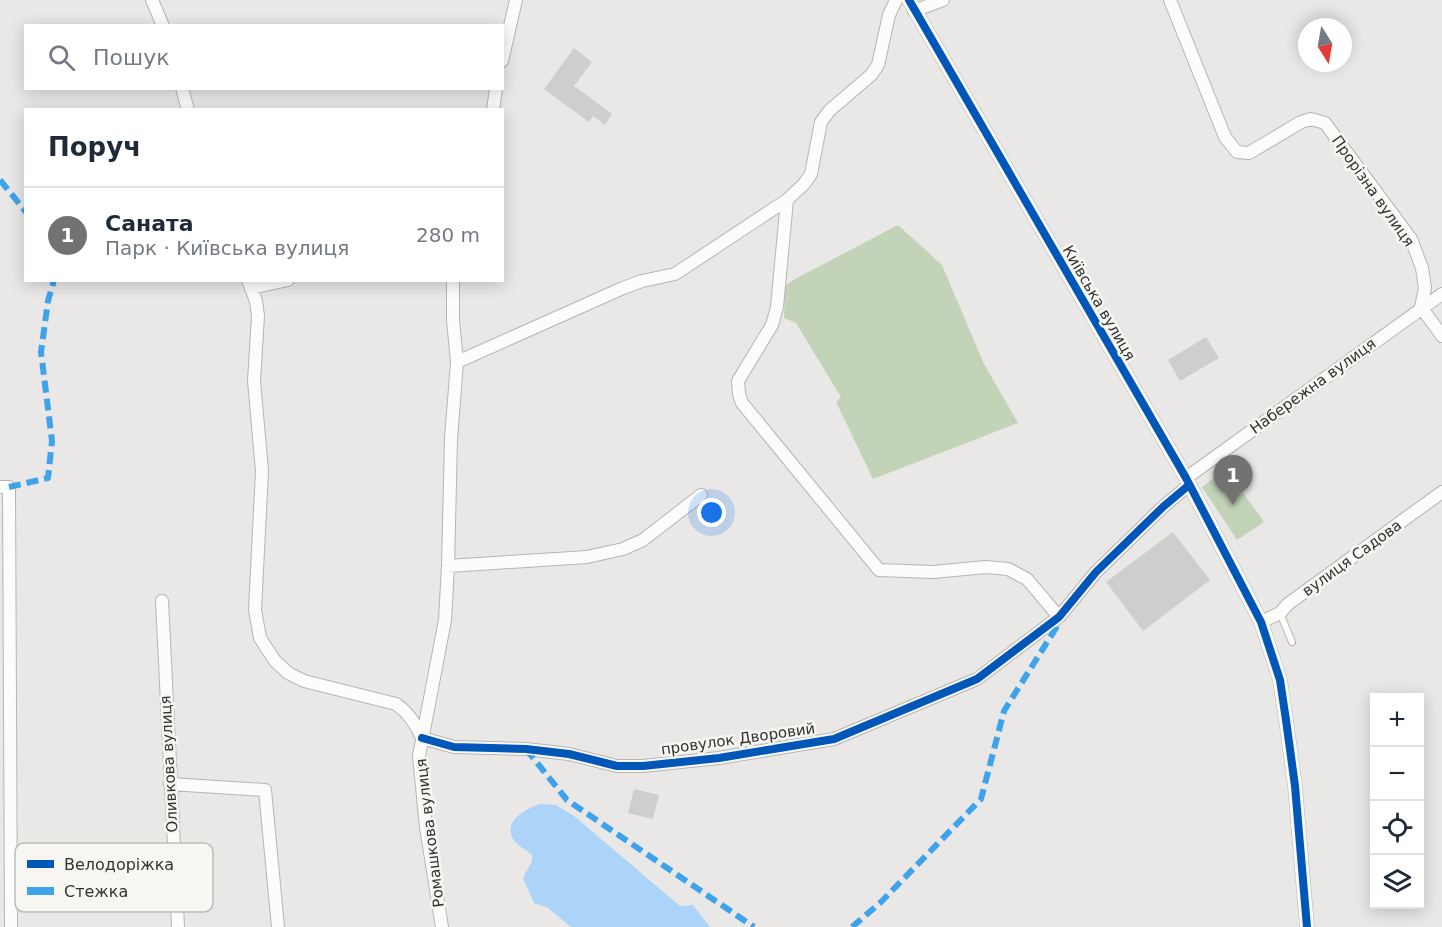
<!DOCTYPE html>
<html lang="uk">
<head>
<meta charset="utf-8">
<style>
  body { margin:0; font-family:"DejaVu Sans",sans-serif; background:#f6f6f7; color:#1f2937 }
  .controls { position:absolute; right:18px; bottom:18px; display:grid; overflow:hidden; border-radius:0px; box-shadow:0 3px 15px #0003 }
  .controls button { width:54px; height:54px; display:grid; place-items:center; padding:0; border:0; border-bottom:2px solid #e0e1e3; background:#fff; color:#1f2937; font:30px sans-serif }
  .compass { position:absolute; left:1298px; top:18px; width:54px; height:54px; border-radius:50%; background:#fff; box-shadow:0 3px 15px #0003; rotate:169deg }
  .you { position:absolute; left:712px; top:513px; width:21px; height:21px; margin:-15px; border:4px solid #fff; border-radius:50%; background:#1a73e8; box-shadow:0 0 0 9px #1a73e833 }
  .badge { display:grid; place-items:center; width:39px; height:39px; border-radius:50%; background:#737271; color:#fff; font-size:20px; font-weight:700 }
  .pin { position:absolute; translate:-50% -50px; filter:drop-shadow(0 2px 3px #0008) }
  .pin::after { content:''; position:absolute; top:32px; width:21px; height:18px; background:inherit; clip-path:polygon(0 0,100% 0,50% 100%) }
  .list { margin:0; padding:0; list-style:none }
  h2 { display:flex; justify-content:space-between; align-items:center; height:78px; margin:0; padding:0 24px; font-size:26px }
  h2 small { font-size:20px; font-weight:400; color:#747a83 }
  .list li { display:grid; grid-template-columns:39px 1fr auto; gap:18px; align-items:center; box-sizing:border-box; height:96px; padding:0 24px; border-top:2px solid #e0e1e3 }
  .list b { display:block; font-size:22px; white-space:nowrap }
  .list p { margin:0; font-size:20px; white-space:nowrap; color:#747a83 }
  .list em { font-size:20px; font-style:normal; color:#747a83 }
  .icon { flex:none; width:33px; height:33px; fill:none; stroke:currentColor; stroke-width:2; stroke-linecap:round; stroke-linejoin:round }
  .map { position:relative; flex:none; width:1442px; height:927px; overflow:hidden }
  .search { position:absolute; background:#fff; box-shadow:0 3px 15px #0003; left:24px; top:24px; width:480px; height:66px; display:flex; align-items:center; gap:15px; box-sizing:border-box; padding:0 21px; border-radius:0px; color:#747a83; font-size:22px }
  .panel { position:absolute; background:#fff; box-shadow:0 3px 15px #0003; left:24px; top:108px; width:480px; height:174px; border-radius:0px }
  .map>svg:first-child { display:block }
  .green { fill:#c2d3b8 }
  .water { fill:#abd4f8 }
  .building { fill:#cfcece }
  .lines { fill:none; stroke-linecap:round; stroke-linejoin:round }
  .service-casing { stroke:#b6b5b4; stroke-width:8 }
  .minor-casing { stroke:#b6b5b4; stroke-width:14 }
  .tertiary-casing { stroke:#b6b5b4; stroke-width:15 }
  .service { stroke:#fcfcfb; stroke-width:6 }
  .minor { stroke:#fcfcfb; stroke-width:12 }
  .tertiary { stroke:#fcfcfb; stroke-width:14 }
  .quiet { stroke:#3ea3eb; stroke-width:6; stroke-dasharray:12 6; stroke-linecap:butt }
  .cycleway-casing { stroke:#f8f6f3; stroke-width:11 }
  .cycleway { stroke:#0057b8; stroke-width:8 }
  .labels { text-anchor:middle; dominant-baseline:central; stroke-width:5; stroke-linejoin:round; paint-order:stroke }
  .street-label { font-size:15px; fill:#333332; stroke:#f8f6f3 }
  .key { fill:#f8f6f3; stroke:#bdbcb9; stroke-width:1.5 }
  .key-label { font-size:16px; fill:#333332 }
</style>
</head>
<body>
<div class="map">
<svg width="1442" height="927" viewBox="0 0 1442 927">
  <rect width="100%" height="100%" fill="#e9e8e7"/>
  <path class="green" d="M 898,225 L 942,265 L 984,364 L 1018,423 L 873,479 L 836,402 L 841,397 L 796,323 L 784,318 L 785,286 L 795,279 Z
    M 1226,469 L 1264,522 L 1237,540 L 1202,487 Z"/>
  <path class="water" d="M 540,804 L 556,805 L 574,816 L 680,906 L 693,905 L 710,927 L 571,927 L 548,908 L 534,903 L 523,878 L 532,861 L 532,855 C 527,850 516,845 513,839 C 503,820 526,809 540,804 Z"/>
  <path class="building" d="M 574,48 L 592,62 L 574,86 L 612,114 L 605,125 L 593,116 L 589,122 L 544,89 Z
    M 1206,337 L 1219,358 L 1180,381 L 1168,360 Z
    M 1173,532 L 1210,580 L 1143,631 L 1106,582 Z
    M 634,789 L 659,795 L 653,819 L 628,813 Z"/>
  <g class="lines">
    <defs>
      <path id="service" d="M 1280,613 L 1292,642"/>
      <path id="minor" d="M 152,0 L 163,26
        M 1170,0 L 1225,137 L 1237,152 L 1249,153 L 1301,122 L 1311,119 L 1325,123 L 1411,239 L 1422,268 L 1425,288 L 1421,307
        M 914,11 L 943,0
        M 502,61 L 516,0
        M 182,88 L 188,110
        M 493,110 L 496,88
        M 787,200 L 777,307 L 772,325 L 738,381 L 739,394 L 742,403 L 879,570 L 933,572 L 986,567 L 1008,569 L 1027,579 L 1059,617
        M 248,280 L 256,301 L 258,316 L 254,381 L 262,471 L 255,610 L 260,638 L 275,661 L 288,673 L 304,681 L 396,704 C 409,713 416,724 422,738
        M 251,288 L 288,280
        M 1421,307 L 1442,336
        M 457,362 L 623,288 L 642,281 L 675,274 L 787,200 L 804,184 L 811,174 L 821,122 L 830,110 L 871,75 L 878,65 L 889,15 L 896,0
        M 1186,478 L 1442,294
        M 0,487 L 9,487 L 11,927
        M 448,566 L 587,557 L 623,549 L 643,540 L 701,495
        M 162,601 L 178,927
        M 1261,622 L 1280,613 L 1288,604 L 1442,492
        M 422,738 L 454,747 L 526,749 L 569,754 L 617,766 L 643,766 L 719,758 L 834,739 L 977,679 L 1059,617 L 1096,572 L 1164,506 L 1189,485
        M 170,784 L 265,790 L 278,927
        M 442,927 L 426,827 L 419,756 L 445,620 L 448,566 L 451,439 L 457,362 L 453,320 L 453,280"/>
      <path id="tertiary" d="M 909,0 L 1186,478 L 1261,622 L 1280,680 L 1286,720 L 1295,786 L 1307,927"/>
    </defs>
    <use href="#service" class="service-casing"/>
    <use href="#minor" class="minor-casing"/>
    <use href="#tertiary" class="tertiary-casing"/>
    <use href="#service" class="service"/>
    <use href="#minor" class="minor"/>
    <use href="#tertiary" class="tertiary"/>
    <path class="quiet" d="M 0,180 L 26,212
      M 9,487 L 48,478 L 52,441 L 41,352 L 48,301 L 54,280
      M 526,749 L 567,800 L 754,927
      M 852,927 L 881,902 L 981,799 L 1004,711 L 1056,628 L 1055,620"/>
    <defs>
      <path id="cycleway" d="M 909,0 L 1186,478 L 1261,622 L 1280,680 L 1286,720 L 1295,786 L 1307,927
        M 422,738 L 454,747 L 526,749 L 569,754 L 617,766 L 643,766 L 719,758 L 834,739 L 977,679 L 1059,617 L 1096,572 L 1164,506 L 1189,485"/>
    </defs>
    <use href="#cycleway" class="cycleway-casing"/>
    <use href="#cycleway" class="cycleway"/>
  </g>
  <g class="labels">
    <g class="street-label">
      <text transform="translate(1373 191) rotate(55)">Прорізна вулиця</text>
      <text transform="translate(1099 303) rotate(60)">Київська вулиця</text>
      <text transform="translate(1313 386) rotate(-36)">Набережна вулиця</text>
      <text transform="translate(1352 558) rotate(-36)">вулиця Садова</text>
      <text transform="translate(738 739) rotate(-8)">провулок Дворовий</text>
      <text transform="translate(169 764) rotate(-93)">Оливкова вулиця</text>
      <text transform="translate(430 833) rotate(-97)">Ромашкова вулиця</text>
    </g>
  </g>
  <rect x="15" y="843" width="198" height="69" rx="9" class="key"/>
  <rect x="27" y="860" width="27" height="8" fill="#0057b8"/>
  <rect x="27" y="887" width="27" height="8" fill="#3ea3eb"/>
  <g class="key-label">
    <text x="64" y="870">Велодоріжка</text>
    <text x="64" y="897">Стежка</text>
  </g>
</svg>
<div class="controls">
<button>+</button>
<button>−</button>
<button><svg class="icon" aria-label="locate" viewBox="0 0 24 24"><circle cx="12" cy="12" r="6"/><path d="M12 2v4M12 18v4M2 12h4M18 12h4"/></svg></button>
<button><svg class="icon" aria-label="layers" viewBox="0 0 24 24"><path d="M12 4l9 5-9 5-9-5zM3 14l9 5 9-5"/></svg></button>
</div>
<svg class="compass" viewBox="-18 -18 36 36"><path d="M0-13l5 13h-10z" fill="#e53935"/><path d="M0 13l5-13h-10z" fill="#747a83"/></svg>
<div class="you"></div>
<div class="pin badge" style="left:1233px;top:505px">1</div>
<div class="search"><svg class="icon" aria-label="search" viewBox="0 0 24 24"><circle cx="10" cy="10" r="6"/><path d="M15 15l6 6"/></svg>Пошук</div>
<section class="panel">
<h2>Поруч<small></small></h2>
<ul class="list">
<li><span class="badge">1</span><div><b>Саната</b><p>Парк · Київська вулиця</p></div><em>280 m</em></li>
</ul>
</section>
</div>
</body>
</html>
